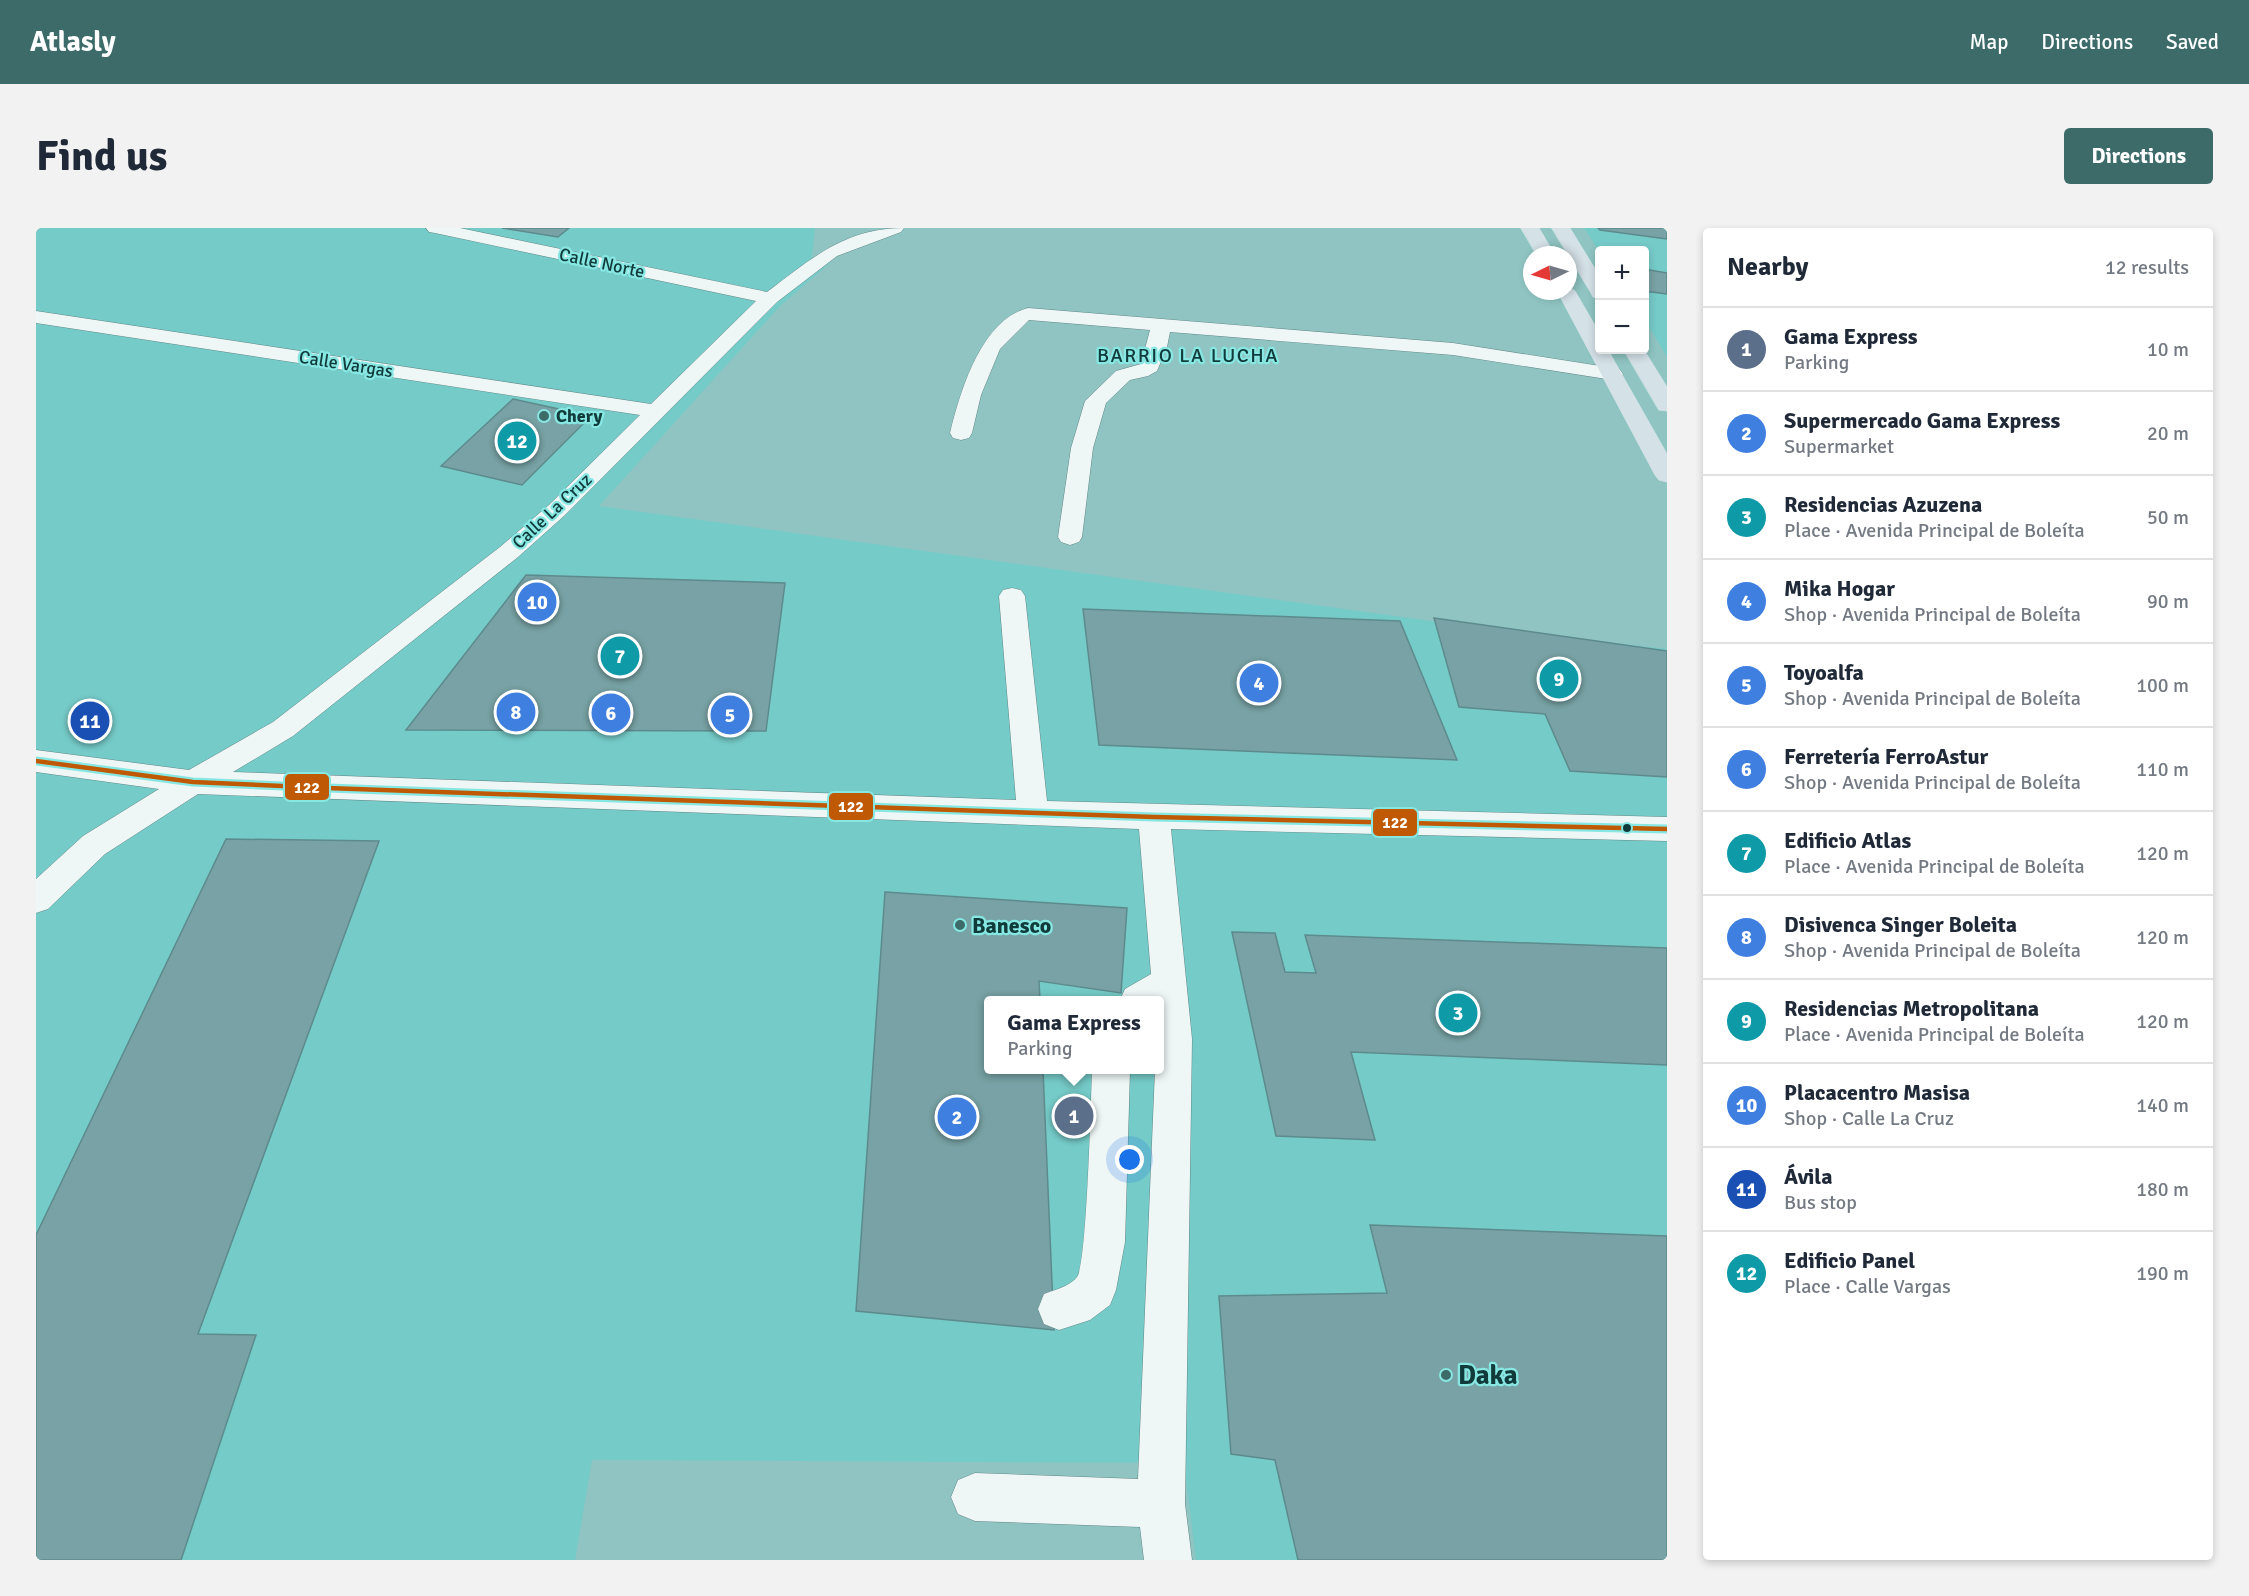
<!DOCTYPE html>
<html lang="en">
<head>
<meta charset="utf-8">
<style>
  body { margin:0; font-family:Signika,sans-serif; background:#f2f2f3; color:#1f2937 }
  .controls { position:absolute; right:18px; top:18px; display:grid; overflow:hidden; border-radius:6px; box-shadow:0 3px 9px #0003 }
  .controls button { width:54px; height:54px; display:grid; place-items:center; padding:0; border:0; border-bottom:2px solid #e0e1e3; background:#fff; color:#1f2937; font:30px sans-serif }
  .compass { position:absolute; left:1487px; top:18px; width:54px; height:54px; border-radius:50%; background:#fff; box-shadow:0 3px 9px #0003; rotate:265deg }
  .you { position:absolute; left:1094px; top:932px; width:21px; height:21px; margin:-15px; border:4px solid #fff; border-radius:50%; background:#1a73e8; box-shadow:0 0 0 9px #1a73e833 }
  .badge { display:grid; place-items:center; width:39px; height:39px; border-radius:50%; background:#3c6b6a; color:#fff; font-size:20px; font-weight:700 }
  .pin { position:absolute; translate:-50% -50%; border:3px solid #fff; box-shadow:0 2px 6px #0006 }
  .popup { position:absolute; left:948px; top:768px; width:180px; height:78px; box-sizing:border-box; display:grid; place-content:center; border-radius:6px; background:#fff; filter:drop-shadow(0 2px 4px #0005); font-size:20px; white-space:nowrap; color:#747a83 }
  .popup b { font-size:22px; color:#1f2937 }
  .popup::after { content:''; position:absolute; left:50%; top:100%; margin-left:-12px; border:12px solid transparent; border-top-color:#fff }
  .list { margin:0; padding:0; list-style:none }
  h2 { display:flex; justify-content:space-between; align-items:center; height:78px; margin:0; padding:0 24px; font-size:26px }
  h2 small { font-size:20px; font-weight:400; color:#747a83 }
  .list li { display:grid; grid-template-columns:39px 1fr auto; gap:18px; align-items:center; box-sizing:border-box; height:84px; padding:0 24px; border-top:2px solid #e0e1e3 }
  .list b { display:block; font-size:22px; white-space:nowrap }
  .list p { margin:0; font-size:20px; white-space:nowrap; color:#747a83 }
  .list em { font-size:20px; font-style:normal; color:#747a83 }
  .map { position:relative; flex:none; width:1631px; height:1332px; overflow:hidden; border-radius:6px }
  header { display:flex; align-items:center; gap:36px; box-sizing:border-box; height:84px; padding:0 30px; background:#3c6b6a; color:#fff }
  header strong { font-size:28px }
  nav { display:flex; gap:33px; margin-inline-start:auto; font-size:21px }
  .intro { display:flex; align-items:center; justify-content:space-between; box-sizing:border-box; height:144px; padding:0 36px }
  h1 { margin:0; font-size:42px }
  .button { padding:15px 27px; border-radius:6px; background:#3c6b6a; color:#fff; font-size:21px; font-weight:700 }
  main { display:flex; gap:36px; padding:0 36px }
  aside { flex:1; background:#fff; border-radius:6px; box-shadow:0 3px 9px #0003 }
  .map>svg:first-child { display:block }
  .built { fill:#75cbc8; fill-rule:evenodd }
  .building { fill:#78a2a5; stroke:#5d8b8d; stroke-width:1.5 }
  .lines { fill:none; stroke-linecap:round; stroke-linejoin:round }
  .minor-casing { stroke:#618886; stroke-width:1 }
  .major-casing { stroke:#cde4e4; stroke-width:1 }
  .minor { fill:#eef6f6; fill-rule:evenodd }
  .major { fill:#d4e1e7; fill-rule:evenodd }
  .bus-1-casing { stroke:#86e7e3; stroke-width:9 }
  .bus-1 { stroke:#c05903; stroke-width:4.5 }
  .poi-dot { fill:#3c6b6a; stroke:#86e7e3; stroke-width:2 }
  .bus-dot { fill:#103b3a; stroke:#86e7e3; stroke-width:2 }
  .labels { text-anchor:middle; dominant-baseline:central; stroke-width:4.5; stroke-linejoin:round; paint-order:stroke }
  .far-street-label { font-size:18px; fill:#103b3a; stroke:#86e7e3 }
  .far-poi-label { font-size:18px; font-weight:bold; fill:#103b3a; stroke:#86e7e3; text-anchor:start }
  .far-neighbourhood-label { font-size:20px; letter-spacing:1.5px; fill:#103b3a; stroke:#86e7e3 }
  .poi-label { font-size:22px; font-weight:bold; fill:#103b3a; stroke:#86e7e3; text-anchor:start }
  .near-poi-label { font-size:27px; font-weight:bold; fill:#103b3a; stroke:#86e7e3; text-anchor:start }
  .line-badge { stroke:#86e7e3; stroke-width:2 }
  .badge-label { font-size:16px; text-anchor:middle; font-weight:bold; fill:#fff }
</style>
</head>
<body>
<header>
<strong>Atlasly</strong>
<nav><a>Map</a><a>Directions</a><a>Saved</a></nav>
</header>
<div class="intro"><h1>Find us</h1><a class="button">Directions</a></div>
<main>
<div class="map">
<svg width="1631" height="1332" viewBox="0 0 1631 1332">
  <rect width="100%" height="100%" fill="#8fc4c2"/>
  <path class="built" d="M 0,0 L 779,0 L 776,29 L 795,34 L 745,77 L 563,278 L 1453,401 L 1631,421 L 1631,1332 L 1160,1332 L 1148,1235 L 556,1232 L 539,1332 L 0,1332 ZM 952,772 L 1124,772 L 1124,842 L 952,842 Z
    M 1548,0 L 1631,0 L 1631,129 L 1609,92 L 1608,22 L 1563,23 Z"/>
  <path class="building" d="M 466,0 L 533,0 L 522,9 Z
    M 1562,0 L 1631,0 L 1631,11 L 1564,2 Z
    M 1608,41 L 1631,45 L 1631,66 L 1608,63 Z
    M 477,171 L 555,188 L 486,257 L 405,238 Z
    M 490,347 L 749,355 L 730,503 L 370,502 Z
    M 1047,381 L 1364,393 L 1421,532 L 1063,517 Z
    M 1398,390 L 1631,423 L 1631,549 L 1534,543 L 1509,486 L 1423,479 Z
    M 190,611 L 343,613 L 162,1106 L 220,1107 L 145,1332 L 0,1332 L 0,1007 Z
    M 849,664 L 1091,680 L 1085,765 L 1003,753 L 1004,772 L 952,772 L 952,842 L 1007,842 L 1018,1102 L 820,1083 Z
    M 1196,704 L 1239,705 L 1249,744 L 1280,745 L 1269,707 L 1631,720 L 1631,837 L 1315,824 L 1339,912 L 1240,908 Z
    M 1334,997 L 1631,1008 L 1631,1332 L 1262,1332 L 1239,1232 L 1195,1226 L 1183,1068 L 1351,1065 Z"/>
  <g class="lines">
    <defs>
      <path id="minor" d="M 390,0 L 424,0 L 731,64 C 775,31 809,0 868,0 L 865,4 L 801,28 L 741,74 L 529,287 L 482,329 L 257,508 L 197,544 L 980,572 L 963,368 L 967,362 L 976,360 L 985,362 L 989,368 L 1011,573 L 1631,589 L 1631,613 L 1135,601 L 1156,811 L 1149,1276 L 1156,1332 L 1108,1332 L 1104,1299 L 939,1293 L 922,1286 L 915,1269 L 922,1252 L 939,1245 L 1102,1251 L 1119,842 L 1124,842 L 1124,772 L 1084,772 L 1089,761 L 1115,746 L 1103,601 L 162,566 L 69,626 L 12,681 L 0,685 L 0,651 L 47,608 L 123,561 L 0,544 L 0,522 L 153,542 L 237,494 L 464,319 L 513,277 L 604,187 L 0,95 L 0,83 L 615,176 L 720,73 L 399,5 L 393,4 Z
        M 992,80 L 1417,115 L 1577,140 L 1584,142 L 1587,146 L 1584,150 L 1577,152 L 1417,127 L 1134,104 L 1131,119 L 1121,143 L 1112,148 L 1094,152 L 1070,175 L 1057,220 L 1046,309 L 1043,314 L 1034,317 L 1025,314 L 1022,309 L 1035,220 L 1049,173 L 1080,143 L 1105,136 L 1114,102 L 993,92 L 964,121 L 945,167 L 936,205 L 933,210 L 925,212 L 917,210 L 914,205 C 924,164 945,92 992,80 Z
        M 1056,842 L 1094,842 L 1089,1014 L 1080,1062 L 1074,1077 L 1054,1092 L 1023,1102 L 1008,1096 L 1002,1081 L 1008,1066 C 1018,1062 1033,1059 1041,1049 C 1051,1037 1055,870 1056,842 Z"/>
      <path id="major" d="M 1485,0 L 1503,0 L 1519,27 L 1501,27 Z
        M 1516,0 L 1534,0 L 1564,49 L 1564,71 L 1557,69 L 1555,65 Z
        M 1532,58 L 1539,63 L 1564,106 L 1564,122 L 1572,122 L 1631,226 L 1631,254 L 1623,252 L 1619,247 L 1521,63 L 1532,63 Z
        M 1588,122 L 1608,122 L 1631,159 L 1631,183 L 1623,182 Z"/>
    </defs>
    <use href="#minor" class="minor-casing"/>
    <use href="#major" class="major-casing"/>
    <use href="#minor" class="minor"/>
    <use href="#major" class="major"/>
    <defs>
      <path id="bus-1" d="M 0,533 L 157,554 L 291,560 L 1118,589 L 1631,601"/>
    </defs>
    <use href="#bus-1" class="bus-1-casing"/>
    <use href="#bus-1" class="bus-1"/>
  </g>
  <g class="poi-dot">
    <circle cx="508" cy="188" r="6"/>
    <circle cx="924" cy="697" r="6"/>
    <circle cx="1410" cy="1147" r="6"/>
  </g>
  <circle class="bus-dot" cx="1591" cy="600" r="5"/>
  <g class="labels">
    <g class="far-street-label">
      <text transform="translate(566 35) rotate(12)">Calle Norte</text>
      <text transform="translate(310 136) rotate(9)">Calle Vargas</text>
      <text transform="translate(516 283) rotate(-43)">Calle La Cruz</text>
    </g>
    <g class="far-poi-label">
      <text x="520" y="188">Chery</text>
    </g>
    <g class="far-neighbourhood-label">
      <text x="1152" y="127">BARRIO LA LUCHA</text>
    </g>
    <g class="poi-label">
      <text x="936" y="697">Banesco</text>
    </g>
    <g class="near-poi-label">
      <text x="1422" y="1147">Daka</text>
    </g>
  </g>
  <g class="line-badge">
    <rect x="248" y="545" width="46" height="28" rx="6" fill="#c05903"/>
    <rect x="792" y="564" width="46" height="29" rx="6" fill="#c05903"/>
    <rect x="1336" y="580" width="46" height="29" rx="6" fill="#c05903"/>
  </g>
  <g class="badge-label">
    <text x="271" y="565">122</text>
    <text x="815" y="584">122</text>
    <text x="1359" y="600">122</text>
  </g>
</svg>
<div class="controls">
<button>+</button>
<button>−</button>
</div>
<svg class="compass" viewBox="-18 -18 36 36"><path d="M0-13l5 13h-10z" fill="#e53935"/><path d="M0 13l5-13h-10z" fill="#747a83"/></svg>
<div class="you"></div>
<div class="pin badge" style="left:1038px;top:888px;background:#5c6f8a">1</div>
<div class="popup"><b>Gama Express</b>Parking</div>
<div class="pin badge" style="left:921px;top:889px;background:#3f7fe0">2</div>
<div class="pin badge" style="left:1422px;top:785px;background:#0f9aa8">3</div>
<div class="pin badge" style="left:1223px;top:455px;background:#3f7fe0">4</div>
<div class="pin badge" style="left:694px;top:487px;background:#3f7fe0">5</div>
<div class="pin badge" style="left:575px;top:485px;background:#3f7fe0">6</div>
<div class="pin badge" style="left:584px;top:428px;background:#0f9aa8">7</div>
<div class="pin badge" style="left:480px;top:484px;background:#3f7fe0">8</div>
<div class="pin badge" style="left:1523px;top:451px;background:#0f9aa8">9</div>
<div class="pin badge" style="left:501px;top:374px;background:#3f7fe0">10</div>
<div class="pin badge" style="left:54px;top:493px;background:#1a4fb4">11</div>
<div class="pin badge" style="left:481px;top:213px;background:#0f9aa8">12</div>
</div>
<aside>
<h2>Nearby<small>12 results</small></h2>
<ul class="list">
<li><span class="badge" style="background:#5c6f8a">1</span><div><b>Gama Express</b><p>Parking</p></div><em>10 m</em></li>
<li><span class="badge" style="background:#3f7fe0">2</span><div><b>Supermercado Gama Express</b><p>Supermarket</p></div><em>20 m</em></li>
<li><span class="badge" style="background:#0f9aa8">3</span><div><b>Residencias Azuzena</b><p>Place · Avenida Principal de Boleíta</p></div><em>50 m</em></li>
<li><span class="badge" style="background:#3f7fe0">4</span><div><b>Mika Hogar</b><p>Shop · Avenida Principal de Boleíta</p></div><em>90 m</em></li>
<li><span class="badge" style="background:#3f7fe0">5</span><div><b>Toyoalfa</b><p>Shop · Avenida Principal de Boleíta</p></div><em>100 m</em></li>
<li><span class="badge" style="background:#3f7fe0">6</span><div><b>Ferretería FerroAstur</b><p>Shop · Avenida Principal de Boleíta</p></div><em>110 m</em></li>
<li><span class="badge" style="background:#0f9aa8">7</span><div><b>Edificio Atlas</b><p>Place · Avenida Principal de Boleíta</p></div><em>120 m</em></li>
<li><span class="badge" style="background:#3f7fe0">8</span><div><b>Disivenca Singer Boleita</b><p>Shop · Avenida Principal de Boleíta</p></div><em>120 m</em></li>
<li><span class="badge" style="background:#0f9aa8">9</span><div><b>Residencias Metropolitana</b><p>Place · Avenida Principal de Boleíta</p></div><em>120 m</em></li>
<li><span class="badge" style="background:#3f7fe0">10</span><div><b>Placacentro Masisa</b><p>Shop · Calle La Cruz</p></div><em>140 m</em></li>
<li><span class="badge" style="background:#1a4fb4">11</span><div><b>Ávila</b><p>Bus stop</p></div><em>180 m</em></li>
<li><span class="badge" style="background:#0f9aa8">12</span><div><b>Edificio Panel</b><p>Place · Calle Vargas</p></div><em>190 m</em></li>
</ul>
</aside>
</main>
</body>
</html>
